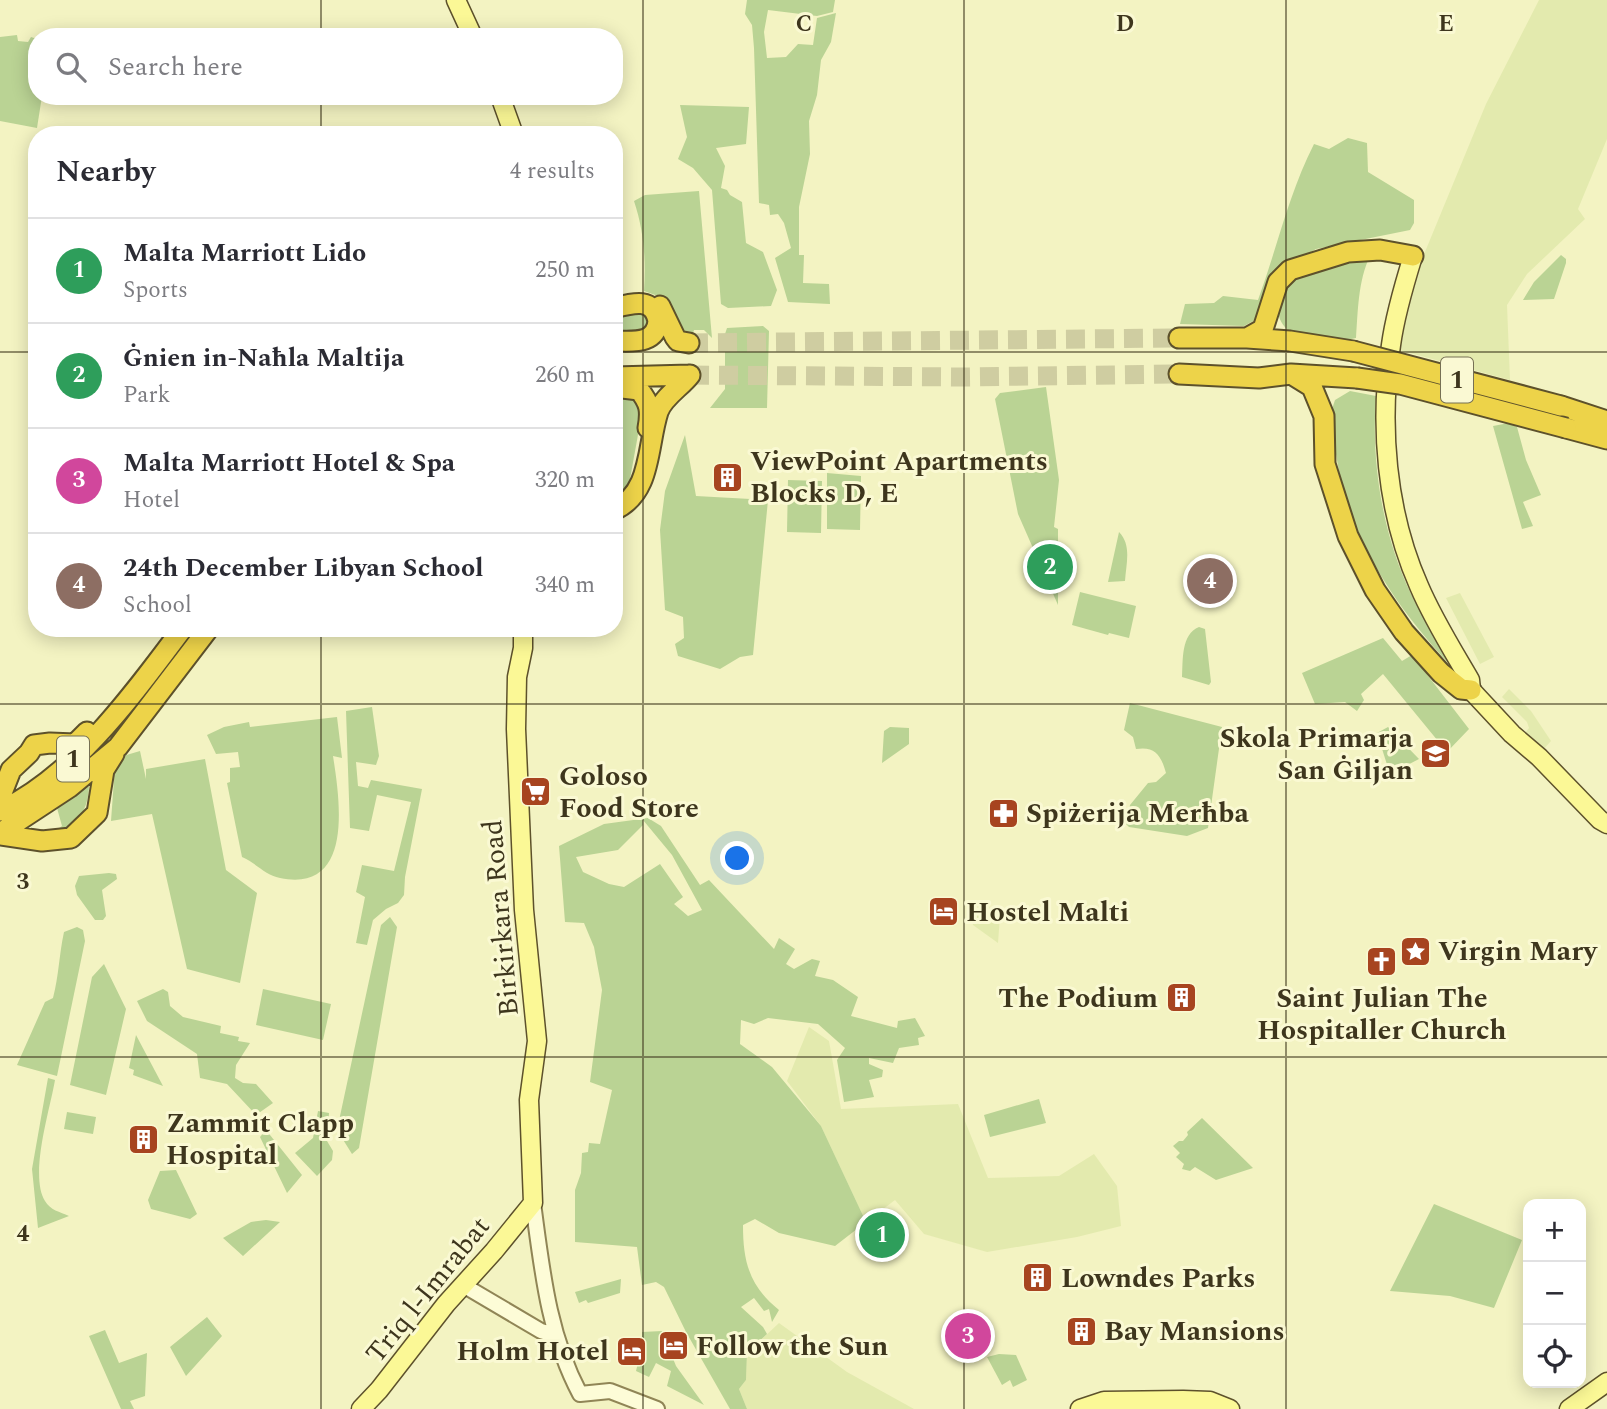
<!DOCTYPE html>
<html lang="en">
<head>
<meta charset="utf-8">
<style>
  body { margin:0; font-family:Spectral,serif; background:#f2f2f3; color:#2b2b33 }
  .controls { position:absolute; right:21px; bottom:21px; display:grid; overflow:hidden; border-radius:14px; box-shadow:0 4px 18px #0003 }
  .controls button { width:63px; height:63px; display:grid; place-items:center; padding:0; border:0; border-bottom:2px solid #e1e1e2; background:#fff; color:#2b2b33; font:35px sans-serif }
  .you { position:absolute; left:738px; top:859px; width:24px; height:24px; margin:-18px; border:5px solid #fff; border-radius:50%; background:#1a73e8; box-shadow:0 0 0 10px #1a73e833 }
  .badge { display:grid; place-items:center; width:46px; height:46px; border-radius:50%; background:#a7441f; color:#fff; font-size:23px; font-weight:700 }
  .pin { position:absolute; translate:-50% -50%; border:4px solid #fff; box-shadow:0 2px 7px #0006 }
  .list { margin:0; padding:0; list-style:none }
  h2 { display:flex; justify-content:space-between; align-items:center; height:91px; margin:0; padding:0 28px; font-size:30px }
  h2 small { font-size:23px; font-weight:400; color:#7c7c81 }
  .list li { display:grid; grid-template-columns:46px 1fr auto; gap:21px; align-items:center; box-sizing:border-box; height:105px; padding:0 28px; border-top:2px solid #e1e1e2 }
  .list b { display:block; font-size:26px; white-space:nowrap }
  .list p { margin:0; font-size:23px; white-space:nowrap; color:#7c7c81 }
  .list em { font-size:23px; font-style:normal; color:#7c7c81 }
  .icon { flex:none; width:38px; height:38px; fill:none; stroke:currentColor; stroke-width:2; stroke-linecap:round; stroke-linejoin:round }
  .map { position:relative; flex:none; width:1607px; height:1409px; overflow:hidden }
  .search { position:absolute; background:#fff; box-shadow:0 4px 18px #0003; left:28px; top:28px; width:595px; height:77px; display:flex; align-items:center; gap:18px; box-sizing:border-box; padding:0 24px; border-radius:28px; color:#7c7c81; font-size:26px }
  .panel { position:absolute; background:#fff; box-shadow:0 4px 18px #0003; left:28px; top:126px; width:595px; height:511px; border-radius:28px }
  .map>svg:first-child { display:block }
  .farmland { fill:#e3eaae }
  .green { fill:#bad394; fill-rule:evenodd }
  .lines { fill:none; stroke-linecap:round; stroke-linejoin:round }
  .highway-tunnel { stroke:#cfcda1; stroke-width:19; stroke-dasharray:19 10; stroke-linecap:butt }
  .minor-casing { stroke:#908556; stroke-width:18 }
  .major-casing { stroke:#5d512b; stroke-width:21 }
  .highway-casing { stroke:#5d512b; stroke-width:23 }
  .minor { stroke:#fdfcd7; stroke-width:14 }
  .major { stroke:#fbf896; stroke-width:18 }
  .highway { stroke:#edd349; stroke-width:19 }
  .highway-bridge-casing { stroke:#5d512b; stroke-width:23; stroke-linecap:butt }
  .highway-bridge { stroke:#edd349; stroke-width:19 }
  .grid { fill:none; stroke:#3e361d; stroke-width:2; stroke-opacity:0.55 }
  .labels { text-anchor:middle; dominant-baseline:central; stroke-width:6; stroke-linejoin:round; paint-order:stroke }
  .shield { fill:#faf9d3; stroke:#767054; stroke-width:2 }
  .shield-label { font-size:26px; font-weight:bold; fill:#3e361d }
  .poi-label { font-size:28px; font-weight:bold; fill:#3e361d; stroke:#faf9d3; text-anchor:start }
  .street-label { font-size:28px; fill:#3e361d; stroke:#faf9d3 }
  .grid-label { font-size:23px; text-anchor:middle; font-weight:bold; fill:#3e361d; stroke:#faf9d3; stroke-width:6; stroke-linejoin:round; paint-order:stroke }
</style>
</head>
<body>
<div class="map">
<svg width="1607" height="1409" viewBox="0 0 1607 1409">
  <rect width="100%" height="100%" fill="#f3f3c2"/>
  <path class="farmland" d="M 1539,0 L 1607,0 L 1607,139 L 1578,209 L 1585,219 L 1527,274 L 1507,305 L 1510,380 L 1399,350 L 1413,281 L 1486,104 Z
    M 1460,593 L 1494,657 L 1480,664 L 1446,598 Z
    M 1509,689 L 1531,711 L 1551,741 L 1542,751 L 1525,733 L 1529,728 L 1527,722 L 1502,697 Z
    M 976,914 L 1000,916 L 998,943 L 973,925 L 970,916 Z
    M 809,1027 L 829,1041 L 841,1109 L 958,1104 L 988,1178 L 1059,1176 L 1094,1154 L 1117,1186 L 1121,1226 L 1077,1237 L 987,1252 L 924,1234 L 895,1200 L 866,1222 L 821,1126 L 787,1081 Z
    M 779,1323 L 847,1372 L 914,1409 L 747,1409 L 739,1389 L 746,1380 L 747,1353 Z"/>
  <path class="green" d="M 747,0 L 835,0 L 833,12 L 817,16 L 768,10 L 764,32 L 767,58 L 786,57 L 798,44 L 813,45 L 817,18 L 836,13 L 831,42 L 821,60 L 817,95 L 809,121 L 810,154 L 799,207 L 799,255 L 804,255 L 803,283 L 829,284 L 830,304 L 788,302 L 775,258 L 791,248 L 784,223 L 778,214 L 770,215 L 769,205 L 759,203 L 754,48 L 752,25 L 745,14 Z
    M 17,35 L 18,41 L 28,42 L 31,37 L 37,39 L 37,96 L 42,96 L 37,128 L 0,121 L 0,37 Z
    M 680,105 L 749,107 L 746,144 L 716,148 L 725,166 L 721,188 L 727,190 L 730,195 L 742,202 L 746,243 L 763,252 L 777,290 L 771,306 L 728,308 L 721,304 L 712,190 L 693,168 L 678,159 L 687,137 Z
    M 1348,138 L 1367,143 L 1368,172 L 1414,200 L 1414,223 L 1410,230 L 1316,249 L 1274,273 L 1257,319 L 1244,326 L 1180,324 L 1185,304 L 1214,303 L 1223,296 L 1258,300 C 1277,248 1289,193 1314,144 L 1329,149 Z
    M 699,191 L 712,338 L 704,330 L 694,330 L 692,336 L 677,336 L 658,296 L 644,291 C 646,260 644,231 634,201 L 645,195 Z
    M 1561,255 L 1566,259 L 1566,263 L 1554,299 L 1523,300 L 1534,282 Z
    M 1370,256 C 1358,281 1358,311 1356,338 L 1342,341 L 1290,332 C 1281,325 1276,315 1279,303 C 1289,261 1335,262 1370,256 Z
    M 635,307 L 651,314 L 649,331 L 614,334 L 614,314 Z
    M 763,326 L 769,331 L 767,408 L 710,408 L 725,389 L 725,334 L 727,328 Z
    M 1046,387 L 1059,480 L 1054,527 L 1058,529 L 1058,605 L 1018,514 L 995,399 L 1000,393 Z
    M 1350,391 L 1376,396 C 1371,462 1382,533 1411,594 C 1423,618 1438,640 1452,663 L 1449,664 C 1393,603 1348,537 1336,454 C 1333,435 1328,418 1335,400 Z
    M 614,395 L 631,395 L 643,407 L 630,479 L 625,489 L 614,497 Z
    M 1509,423 L 1517,427 L 1526,460 L 1541,495 L 1523,502 L 1533,526 L 1522,529 L 1493,426 Z
    M 685,435 L 696,496 L 768,500 L 753,655 L 740,657 L 720,669 L 678,656 L 675,644 L 684,638 L 683,617 L 665,610 L 660,530 L 665,491 Z
    M 827,473 L 861,476 L 860,530 L 827,529 Z
    M 788,480 L 822,481 L 821,533 L 787,532 Z
    M 1119,532 C 1132,545 1126,564 1125,581 L 1108,582 Z
    M 1080,592 L 1136,606 L 1129,638 L 1109,633 L 1108,635 L 1072,625 Z
    M 1199,627 L 1205,629 L 1211,682 L 1209,685 L 1182,677 C 1183,660 1181,634 1199,627 Z
    M 1383,638 L 1402,661 L 1412,655 L 1469,729 L 1447,752 L 1383,674 L 1361,694 L 1364,700 L 1357,711 L 1345,702 L 1315,704 L 1302,673 Z
    M 1130,703 L 1222,727 L 1208,828 L 1187,836 L 1129,827 L 1126,824 L 1130,805 L 1148,783 L 1156,782 L 1166,773 C 1161,755 1155,746 1136,749 L 1133,737 L 1124,730 Z
    M 372,707 L 379,756 L 376,765 L 356,762 L 358,786 L 368,788 L 371,780 L 422,789 L 405,877 L 404,895 L 398,903 L 386,909 L 373,920 L 367,945 L 356,943 L 365,897 L 356,892 L 362,865 L 394,871 L 411,802 L 377,795 L 369,831 L 350,828 L 346,711 Z
    M 337,717 L 342,758 L 333,756 C 340,801 354,893 280,878 C 265,875 256,863 242,857 L 227,783 L 230,782 L 230,768 L 240,767 L 238,752 L 216,754 L 207,735 L 224,727 L 249,722 L 250,727 Z
    M 890,727 L 909,728 L 909,744 L 882,763 L 884,731 Z
    M 1388,727 L 1419,759 L 1390,774 L 1377,733 Z
    M 140,751 L 146,779 L 146,769 L 205,759 L 226,870 L 257,893 L 240,983 L 187,969 L 152,814 L 111,821 L 115,766 L 123,756 Z
    M 85,784 L 89,787 C 88,812 74,834 46,837 C 40,838 31,834 24,833 L 32,827 L 33,830 L 51,834 L 62,826 L 57,808 Z
    M 648,818 L 661,826 L 700,885 L 709,880 L 774,949 L 779,938 L 795,949 L 786,964 L 794,969 L 812,959 L 820,961 L 815,976 L 833,980 L 858,997 L 851,1016 L 897,1028 L 898,1021 L 915,1018 L 925,1036 L 918,1038 L 919,1045 L 899,1048 L 893,1063 L 869,1058 L 869,1064 L 883,1070 L 882,1077 L 869,1080 L 874,1097 L 844,1102 L 837,1060 L 845,1048 L 818,1024 L 768,1018 L 754,1024 L 741,1020 L 740,1044 L 772,1067 L 821,1126 L 866,1222 L 835,1246 L 779,1233 L 755,1219 L 743,1225 C 743,1261 749,1286 779,1310 L 772,1322 L 769,1309 L 764,1311 L 754,1298 L 741,1307 L 763,1327 L 767,1334 L 747,1353 L 746,1380 L 739,1389 L 747,1409 L 730,1409 L 686,1332 L 664,1287 L 656,1282 L 642,1285 L 637,1247 L 575,1242 L 575,1190 L 581,1173 L 582,1153 L 588,1152 L 589,1143 L 600,1144 L 612,1090 L 590,1082 L 602,990 L 594,947 L 584,923 L 565,922 L 559,846 L 604,824 ZM 643,820 L 672,855 L 702,910 L 688,916 L 674,904 L 683,897 L 660,864 L 624,887 L 609,884 L 583,872 L 576,857 L 618,850 L 643,825 Z
    M 109,873 L 116,874 L 117,879 L 102,890 L 106,916 L 103,920 L 95,920 L 77,895 L 75,886 L 79,876 Z
    M 390,917 L 397,927 L 359,1148 L 352,1154 L 337,1130 L 381,925 Z
    M 77,927 L 83,930 L 85,941 L 57,1076 L 17,1065 L 45,1002 L 53,998 C 59,975 59,955 64,932 Z
    M 104,964 L 126,1009 L 106,1095 L 70,1085 L 92,977 Z
    M 163,989 L 168,992 L 170,1006 L 183,1017 L 221,1026 L 220,1033 L 239,1037 L 238,1041 L 250,1043 L 236,1065 L 235,1078 L 243,1083 L 256,1084 L 273,1103 L 256,1115 L 227,1084 L 200,1078 L 197,1054 L 147,1021 L 137,1001 Z
    M 263,989 L 331,1004 L 323,1040 L 256,1025 Z
    M 136,1035 L 163,1086 L 133,1075 L 134,1070 L 129,1068 Z
    M 48,1078 L 55,1080 C 50,1110 29,1175 45,1201 C 50,1210 60,1212 69,1216 L 38,1228 L 32,1169 Z
    M 1039,1099 L 1046,1123 L 990,1137 L 984,1115 Z
    M 318,1111 L 329,1113 L 327,1141 L 333,1151 L 332,1160 L 317,1176 L 295,1153 L 313,1138 Z
    M 67,1112 L 96,1117 L 93,1134 L 64,1129 Z
    M 1202,1118 L 1253,1168 L 1216,1180 L 1195,1167 L 1190,1171 L 1182,1169 L 1184,1164 L 1176,1157 L 1180,1153 L 1173,1146 L 1179,1141 L 1183,1141 L 1188,1135 L 1187,1132 Z
    M 266,1130 L 302,1175 L 287,1193 L 260,1137 Z
    M 176,1170 L 197,1214 L 190,1219 L 151,1209 L 148,1200 L 160,1171 Z
    M 1434,1204 L 1522,1240 L 1494,1308 L 1450,1296 L 1390,1291 Z
    M 266,1220 L 280,1222 L 243,1256 L 223,1238 L 251,1222 Z
    M 621,1279 L 620,1293 L 588,1303 L 586,1300 L 579,1303 L 575,1292 Z
    M 207,1317 L 222,1336 L 186,1376 L 170,1347 Z
    M 105,1330 L 119,1363 L 147,1353 L 145,1396 L 130,1401 L 134,1409 L 121,1409 L 89,1336 Z
    M 662,1331 L 676,1366 L 704,1405 L 667,1386 L 671,1371 L 656,1363 L 649,1377 L 636,1371 L 642,1347 L 642,1332 Z
    M 999,1354 L 1016,1355 L 1027,1380 L 1013,1387 L 1010,1380 L 1002,1385 L 987,1357 Z"/>
  <g class="lines">
    <path class="highway-tunnel" d="M 689,343 L 1179,338
      M 690,375 L 964,377 L 1179,374"/>
    <defs>
      <path id="minor" d="M 533,1203 C 542,1269 548,1334 580,1394 L 610,1391 L 657,1409
        M 463,1285 L 541,1331 L 554,1335"/>
      <path id="major" d="M 456,0 L 473,37
        M 500,96 L 514,135
        M 1413,256 C 1404,285 1395,315 1391,345 C 1379,424 1386,512 1419,586 C 1433,619 1452,649 1470,680 L 1471,690 L 1512,734 L 1539,757 L 1600,820 L 1607,824
        M 361,1409 L 379,1390 L 446,1304 L 494,1251 L 533,1203 L 529,1100 L 537,1041 L 524,910 L 516,729 L 517,677 L 523,648 L 523,628
        M 1080,1409 L 1104,1401 L 1183,1400 L 1210,1401 L 1230,1409
        M 1569,1409 L 1607,1382"/>
      <path id="highway" d="M 660,306 L 675,337 L 678,341 L 689,343
        M 614,308 C 633,303 653,297 658,321 C 656,345 632,341 614,341
        M 1179,338 L 1247,338 L 1290,341 L 1353,351
        M 1247,338 L 1263,329 L 1278,282 L 1290,270 L 1348,252 L 1380,250 L 1413,256
        M 1179,374 L 1259,378 L 1291,374 L 1357,378
        M 1291,374 L 1312,387 L 1324,416 L 1325,464 L 1348,536 L 1375,590 L 1404,632 L 1441,673 L 1461,689 L 1471,690
        M 614,377 L 690,375
        M 614,387 L 639,390 C 650,403 651,411 648,428
        M 1561,406 L 1607,421
        M 1566,428 L 1607,439
        M 614,510 C 652,493 647,446 658,412 C 663,397 681,387 690,375
        M 0,798 L 11,770 L 29,753 L 34,745 L 50,743 L 75,744 L 87,732
        M 0,811 C 75,776 134,693 183,628
        M 0,833 L 70,787 L 118,747 L 209,628
        M 0,835 L 42,841 L 71,838 L 97,813 L 104,770 L 114,754"/>
    </defs>
    <use href="#minor" class="minor-casing"/>
    <use href="#major" class="major-casing"/>
    <use href="#highway" class="highway-casing"/>
    <use href="#minor" class="minor"/>
    <use href="#major" class="major"/>
    <use href="#highway" class="highway"/>
    <defs>
      <path id="highway-bridge" d="M 1353,351 L 1561,406
        M 1357,378 L 1400,384 L 1566,428"/>
    </defs>
    <use href="#highway-bridge" class="highway-bridge-casing"/>
    <use href="#highway-bridge" class="highway-bridge"/>
  </g>
  <path class="grid" d="M 321,0 L 321,37M 643,0 L 643,1409M 964,0 L 964,1409M 1286,0 L 1286,1409M 321,96 L 321,135M 0,352 L 37,352M 614,352 L 1607,352M 321,628 L 321,1409M 0,704 L 1607,704M 0,1057 L 1607,1057"/>
  <defs>
    <symbol id="building-square" viewBox="-11 -11 22 22"><rect x="-9" y="-9" width="18" height="18" rx="4" fill="#a7441f" stroke="#faf9d3"/><path d="M-4-6H4V6H1V3H-1V6H-4ZM-2.5-4.3h1.7v1.8h-1.7ZM.8-4.3h1.7v1.8H.8ZM-2.5-1h1.7V.8h-1.7ZM.8-1h1.7V.8H.8Z" fill="#fff"/></symbol>
    <symbol id="school-square" viewBox="-11 -11 22 22"><rect x="-9" y="-9" width="18" height="18" rx="4" fill="#a7441f" stroke="#faf9d3"/><path d="M0-5L7-2L0 1L-7-2ZM-4 1L0 2.5L4 1V4Q0 6-4 4Z" fill="#fff"/></symbol>
    <symbol id="supermarket-square" viewBox="-11 -11 22 22"><rect x="-9" y="-9" width="18" height="18" rx="4" fill="#a7441f" stroke="#faf9d3"/><path d="M-6-5.5h2.5l.6 2H6L4.5 2H-2.5L-4.4-4H-6ZM-1.5 3.2a1.3 1.3 0 1 0 .1 0ZM3 3.2a1.3 1.3 0 1 0 .1 0Z" fill="#fff"/></symbol>
    <symbol id="pharmacy-square" viewBox="-11 -11 22 22"><rect x="-9" y="-9" width="18" height="18" rx="4" fill="#a7441f" stroke="#faf9d3"/><path d="M-2-6h4v4h4v4h-4v4h-4v-4h-4v-4h4Z" fill="#fff"/></symbol>
    <symbol id="hotel-square" viewBox="-11 -11 22 22"><rect x="-9" y="-9" width="18" height="18" rx="4" fill="#a7441f" stroke="#faf9d3"/><path d="M-6-4.5h1.5V1H6V5H4.5V3h-9V5H-6ZM-4 0a1.8 1.8 0 1 1 3.6 0ZM.5 0V-2.5h3Q6-2.5 6 0Z" fill="#fff"/></symbol>
    <symbol id="sight-square" viewBox="-11 -11 22 22"><rect x="-9" y="-9" width="18" height="18" rx="4" fill="#a7441f" stroke="#faf9d3"/><path d="M0-6L1.8-2.2L6-1.7L2.9 1.2L3.7 5.4L0 3.3L-3.7 5.4L-2.9 1.2L-6-1.7L-1.8-2.2Z" fill="#fff"/></symbol>
    <symbol id="church-square" viewBox="-11 -11 22 22"><rect x="-9" y="-9" width="18" height="18" rx="4" fill="#a7441f" stroke="#faf9d3"/><path d="M-1.2-6h2.4v3.5h3.3v2.4h-3.3V6h-2.4V-.1h-3.3v-2.4h3.3Z" fill="#fff"/></symbol>
  </defs>
  <g fill-rule="evenodd">
    <use href="#building-square" x="710" y="460" width="35" height="35"/>
    <use href="#school-square" x="1418" y="736" width="35" height="35"/>
    <use href="#supermarket-square" x="518" y="774" width="35" height="35"/>
    <use href="#pharmacy-square" x="986" y="796" width="35" height="35"/>
    <use href="#hotel-square" x="926" y="894" width="35" height="35"/>
    <use href="#sight-square" x="1398" y="934" width="35" height="35"/>
    <use href="#church-square" x="1364" y="944" width="35" height="35"/>
    <use href="#building-square" x="1164" y="980" width="35" height="35"/>
    <use href="#building-square" x="126" y="1122" width="35" height="35"/>
    <use href="#building-square" x="1020" y="1260" width="35" height="35"/>
    <use href="#building-square" x="1064" y="1314" width="35" height="35"/>
    <use href="#hotel-square" x="656" y="1328" width="35" height="35"/>
    <use href="#hotel-square" x="614" y="1334" width="35" height="35"/>
  </g>
  <g class="labels">
    <g class="shield">
      <rect x="1441" y="357.5" width="32" height="45" rx="5"/>
      <rect x="57" y="736.5" width="32" height="45" rx="5"/>
    </g>
    <g class="shield-label">
      <text x="1457" y="380">1</text>
      <text x="73" y="759">1</text>
    </g>
    <g class="poi-label">
      <text x="750" y="461">ViewPoint Apartments<tspan x="750" dy="32">Blocks D, E</tspan></text>
      <text x="1413" y="738" text-anchor="end">Skola Primarja<tspan x="1413" dy="32">San Ġiljan</tspan></text>
      <text x="559" y="776">Goloso<tspan x="559" dy="32">Food Store</tspan></text>
      <text x="1026" y="813">Spiżerija Merħba</text>
      <text x="966" y="912">Hostel Malti</text>
      <text x="1438" y="951">Virgin Mary</text>
      <text x="1158" y="998" text-anchor="end">The Podium</text>
      <text x="1382" y="998" text-anchor="middle">Saint Julian The<tspan x="1382" dy="32">Hospitaller Church</tspan></text>
      <text x="166" y="1123">Zammit Clapp<tspan x="166" dy="32">Hospital</tspan></text>
      <text x="1061" y="1278">Lowndes Parks</text>
      <text x="1104" y="1331">Bay Mansions</text>
      <text x="696" y="1346">Follow the Sun</text>
      <text x="609" y="1351" text-anchor="end">Holm Hotel</text>
    </g>
    <g class="street-label">
      <text transform="translate(501 918) rotate(-95)">Birkirkara Road</text>
      <text transform="translate(428 1290) rotate(-51)">Triq l-Imrabat</text>
    </g>
  </g>
  <g class="grid-label">
    <text x="804" y="31">C</text>
    <text x="1125" y="31">D</text>
    <text x="1446" y="31">E</text>
    <text x="23" y="889">3</text>
    <text x="23" y="1241">4</text>
  </g>
</svg>
<div class="controls">
<button>+</button>
<button>−</button>
<button><svg class="icon" aria-label="locate" viewBox="0 0 24 24"><circle cx="12" cy="12" r="6"/><path d="M12 2v4M12 18v4M2 12h4M18 12h4"/></svg></button>
</div>
<div class="you"></div>
<div class="pin badge" style="left:882px;top:1235px;background:#2e9e5b">1</div>
<div class="pin badge" style="left:1050px;top:567px;background:#2e9e5b">2</div>
<div class="pin badge" style="left:968px;top:1336px;background:#d1479c">3</div>
<div class="pin badge" style="left:1210px;top:581px;background:#8d6e63">4</div>
<div class="search"><svg class="icon" aria-label="search" viewBox="0 0 24 24"><circle cx="10" cy="10" r="6"/><path d="M15 15l6 6"/></svg>Search here</div>
<section class="panel">
<h2>Nearby<small>4 results</small></h2>
<ul class="list">
<li><span class="badge" style="background:#2e9e5b">1</span><div><b>Malta Marriott Lido</b><p>Sports</p></div><em>250 m</em></li>
<li><span class="badge" style="background:#2e9e5b">2</span><div><b>Ġnien in-Naħla Maltija</b><p>Park</p></div><em>260 m</em></li>
<li><span class="badge" style="background:#d1479c">3</span><div><b>Malta Marriott Hotel &amp; Spa</b><p>Hotel</p></div><em>320 m</em></li>
<li><span class="badge" style="background:#8d6e63">4</span><div><b>24th December Libyan School</b><p>School</p></div><em>340 m</em></li>
</ul>
</section>
</div>
</body>
</html>
